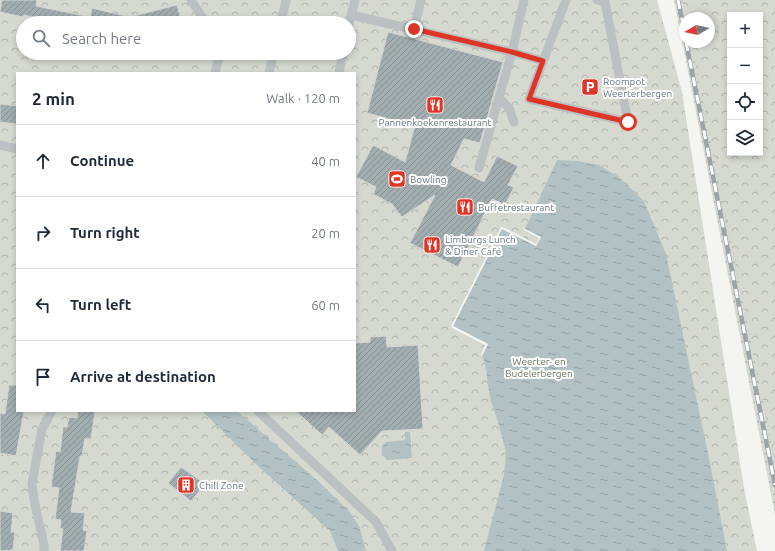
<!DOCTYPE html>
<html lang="en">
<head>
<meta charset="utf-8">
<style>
  body { margin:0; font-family:Ubuntu,sans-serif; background:#f6f6f7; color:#1f2937 }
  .controls { position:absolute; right:12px; top:12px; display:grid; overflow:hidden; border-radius:0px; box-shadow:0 2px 6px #0003 }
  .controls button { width:36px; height:36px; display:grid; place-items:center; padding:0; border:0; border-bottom:1px solid #e0e1e3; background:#fff; color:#1f2937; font:20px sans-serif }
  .compass { position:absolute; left:679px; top:12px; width:36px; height:36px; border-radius:50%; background:#fff; box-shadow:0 2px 6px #0003; rotate:261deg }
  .stop { position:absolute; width:12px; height:12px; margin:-9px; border:3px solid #de3527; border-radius:50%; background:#fff }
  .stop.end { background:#de3527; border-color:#fff; box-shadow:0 1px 4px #0008 }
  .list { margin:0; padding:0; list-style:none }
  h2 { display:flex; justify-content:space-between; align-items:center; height:52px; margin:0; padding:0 16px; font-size:17px }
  h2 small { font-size:13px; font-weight:400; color:#747a83 }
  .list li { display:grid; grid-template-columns:26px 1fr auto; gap:12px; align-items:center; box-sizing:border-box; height:72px; padding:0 16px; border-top:1px solid #e0e1e3 }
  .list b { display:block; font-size:15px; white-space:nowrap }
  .list em { font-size:13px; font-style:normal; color:#747a83 }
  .icon { flex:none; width:22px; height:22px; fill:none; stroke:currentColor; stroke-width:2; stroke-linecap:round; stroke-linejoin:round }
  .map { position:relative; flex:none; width:775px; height:551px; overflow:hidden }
  .search { position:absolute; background:#fff; box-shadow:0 2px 6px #0003; left:16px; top:16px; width:340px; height:44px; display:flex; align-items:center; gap:10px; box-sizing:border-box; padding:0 14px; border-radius:22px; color:#747a83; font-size:15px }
  .panel { position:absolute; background:#fff; box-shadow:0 2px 6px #0003; left:16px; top:72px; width:340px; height:340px; border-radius:0px }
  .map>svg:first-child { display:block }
  .grass { fill:url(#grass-dots) }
  .forest { fill:url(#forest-crowns); fill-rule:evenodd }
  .water { fill:url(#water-ripples) }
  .pier { fill:#f4f4f1 }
  .building { fill:url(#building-hatch); stroke:#d6d5d3 }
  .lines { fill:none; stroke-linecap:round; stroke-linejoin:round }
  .lane { stroke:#bbc1c3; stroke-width:9 }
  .rail-casing { stroke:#9ba4a8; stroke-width:4.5 }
  .rail { stroke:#fff; stroke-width:3; stroke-dasharray:9; stroke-linecap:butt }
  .route { stroke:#de3527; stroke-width:5 }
  .labels { text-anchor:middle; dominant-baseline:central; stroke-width:4; stroke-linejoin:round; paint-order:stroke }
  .poi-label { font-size:10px; fill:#647981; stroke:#fff; text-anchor:start }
  .park-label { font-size:10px; fill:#6a7863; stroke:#fff }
</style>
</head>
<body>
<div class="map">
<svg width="775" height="551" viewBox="0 0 775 551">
  <defs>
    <pattern id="grass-dots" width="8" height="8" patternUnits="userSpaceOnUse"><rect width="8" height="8" fill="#d5d9d0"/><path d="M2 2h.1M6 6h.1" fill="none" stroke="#b0b5ae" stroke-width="1.8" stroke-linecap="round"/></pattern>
    <pattern id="forest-crowns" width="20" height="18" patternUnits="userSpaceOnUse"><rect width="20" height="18" fill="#d5d9d0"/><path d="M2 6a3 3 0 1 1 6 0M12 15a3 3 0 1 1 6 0" fill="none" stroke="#b0b5ae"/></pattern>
    <pattern id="water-ripples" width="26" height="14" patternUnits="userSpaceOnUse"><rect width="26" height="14" fill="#b2c2c4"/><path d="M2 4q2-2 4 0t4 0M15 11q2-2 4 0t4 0" fill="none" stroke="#94a2a5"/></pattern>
    <pattern id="building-hatch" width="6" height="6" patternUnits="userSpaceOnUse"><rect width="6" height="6" fill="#a2adb0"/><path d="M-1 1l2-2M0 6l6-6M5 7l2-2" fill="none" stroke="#889295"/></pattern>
  </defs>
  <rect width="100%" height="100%" fill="#f4f4f1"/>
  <path class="grass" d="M 674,0 L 704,0 L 708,18 L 685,18 L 685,42 L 709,42 L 730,153 L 775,346 L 775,514 Z"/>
  <path class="forest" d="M 0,0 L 657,0 L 682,92 L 744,488 L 757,551 L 0,551 ZM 23,23 L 349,23 L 349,53 L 23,53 ZM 17,73 L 355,73 L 355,411 L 17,411 Z
    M 682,0 L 775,0 L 775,461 L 691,42 L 709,42 L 709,18 L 686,18 ZM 730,15 L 760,15 L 760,153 L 730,153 Z"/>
  <path class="water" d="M 557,160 L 578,161 L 599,165 L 621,179 L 644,201 L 666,254 L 708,453 L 727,551 L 484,551 L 504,475 L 506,452 L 498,422 L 490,398 L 485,363 L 482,356 L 488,344 L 453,326 L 502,229 L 536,246 L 541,237 L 525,229 Z
    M 202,411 L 237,411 L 319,482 L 349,511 L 359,526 L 366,551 L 338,551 L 330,531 L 258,466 Z
    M 405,432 L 410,432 L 412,458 L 388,460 C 382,456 381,452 382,446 L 386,442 L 405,440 Z"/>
  <path class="pier" d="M 501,227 L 503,227 L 536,244 L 539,238 L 524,230 L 523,228 L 541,237 L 536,246 L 502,229 L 453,326 L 488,344 L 482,356 L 481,355 L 485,345 L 452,328 L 451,326 Z"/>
  <path class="building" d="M 2,0 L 37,0 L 36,6 L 90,17 L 92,8 L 130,17 L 177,5 L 182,23 L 51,23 L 52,21 L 24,15 L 23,17 L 0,12 Z
    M 388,32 L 503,62 L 480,143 L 464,139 L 451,165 L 484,182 L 497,156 L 518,166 L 508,185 L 514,187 L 505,205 L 492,199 L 458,267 L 410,243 L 435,195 L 402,217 L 392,204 L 373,194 L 376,187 L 356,177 L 373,145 L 405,162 L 415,126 L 367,113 Z
    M 0,104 L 17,106 L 17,124 L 0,122 Z
    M 386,336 L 387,347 L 418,345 L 423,429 L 382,431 L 360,455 L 329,427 L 322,435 L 296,411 L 355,411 L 355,343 L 370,342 L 370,337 Z
    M 9,385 L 17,385 L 17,411 L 24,411 L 16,456 L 0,453 L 0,413 L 5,414 Z
    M 78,411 L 95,411 L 91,439 L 85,438 L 82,456 L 80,456 L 71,512 L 85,513 L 83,530 L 87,531 L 84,551 L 60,551 L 63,529 L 60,528 L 61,520 L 55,519 L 59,488 L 51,487 L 56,451 L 60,452 L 63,427 L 67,427 L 69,417 L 77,418 Z
    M 181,467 L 205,484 L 191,501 L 168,483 Z
    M 0,511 L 13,513 L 11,532 L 15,532 L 13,550 L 0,551 Z"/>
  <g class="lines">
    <path class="lane" d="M 191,0 L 206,23
      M 566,0 L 529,99 L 628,122 L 605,2 L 597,0
      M 351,15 L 512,52 L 524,0
      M 281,23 L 286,0
      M 349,25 L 355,0
      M 414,29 L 421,0
      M 215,73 L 220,53
      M 269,73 L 274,53
      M 339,73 L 343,53
      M 499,98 L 509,108 L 514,122
      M 0,145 L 17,149
      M 479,168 L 512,52 L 543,61
      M 258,411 L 376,522 L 392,551
      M 44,551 L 44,545 L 34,500 L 32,484 L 42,429 L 52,411"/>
    <defs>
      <path id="rail" d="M 678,0 L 685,35
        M 686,42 L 775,485"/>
    </defs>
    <use href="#rail" class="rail-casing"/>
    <use href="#rail" class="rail"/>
  </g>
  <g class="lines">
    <path class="route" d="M 414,29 L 512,52 L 543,61 L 529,99 L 628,122"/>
  </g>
  <defs>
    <symbol id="parking-square" viewBox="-11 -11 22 22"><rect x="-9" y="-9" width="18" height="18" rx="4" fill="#de3527" stroke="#fff"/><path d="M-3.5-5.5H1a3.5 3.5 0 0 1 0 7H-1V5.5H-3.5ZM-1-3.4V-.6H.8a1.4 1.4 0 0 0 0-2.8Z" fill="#fff"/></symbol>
    <symbol id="restaurant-square" viewBox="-11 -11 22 22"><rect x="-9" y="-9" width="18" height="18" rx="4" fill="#de3527" stroke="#fff"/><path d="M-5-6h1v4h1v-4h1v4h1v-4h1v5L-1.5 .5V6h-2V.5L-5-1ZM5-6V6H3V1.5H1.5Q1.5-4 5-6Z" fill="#fff"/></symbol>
    <symbol id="stadium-square" viewBox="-11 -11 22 22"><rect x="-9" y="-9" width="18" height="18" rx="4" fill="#de3527" stroke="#fff"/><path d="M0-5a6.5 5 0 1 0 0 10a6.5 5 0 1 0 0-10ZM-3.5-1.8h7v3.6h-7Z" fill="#fff"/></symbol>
    <symbol id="building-square" viewBox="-11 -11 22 22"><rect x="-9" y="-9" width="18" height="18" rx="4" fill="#de3527" stroke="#fff"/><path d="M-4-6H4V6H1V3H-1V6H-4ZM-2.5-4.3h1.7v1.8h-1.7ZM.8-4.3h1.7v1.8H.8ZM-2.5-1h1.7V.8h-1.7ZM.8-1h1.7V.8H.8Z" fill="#fff"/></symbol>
  </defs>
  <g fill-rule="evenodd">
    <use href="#parking-square" x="580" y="77" width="20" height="20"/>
    <use href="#restaurant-square" x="425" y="95" width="20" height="20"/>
    <use href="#stadium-square" x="387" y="169" width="20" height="20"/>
    <use href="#restaurant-square" x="455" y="197" width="20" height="20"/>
    <use href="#restaurant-square" x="422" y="235" width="20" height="20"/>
    <use href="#building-square" x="176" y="475" width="20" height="20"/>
  </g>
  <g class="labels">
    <g class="poi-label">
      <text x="603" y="81">Roompot<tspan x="603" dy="12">Weerterbergen</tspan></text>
      <text x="435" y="122" text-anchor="middle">Pannenkoekenrestaurant</text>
      <text x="410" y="179">Bowling</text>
      <text x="478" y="207">Buffetrestaurant</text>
      <text x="445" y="239">Limburgs Lunch<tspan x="445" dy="12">&amp; Diner Café</tspan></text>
      <text x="199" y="485">Chill Zone</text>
    </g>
    <g class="park-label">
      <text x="539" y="361">Weerter- en<tspan x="539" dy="12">Budelerbergen</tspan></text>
    </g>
  </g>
</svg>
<div class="controls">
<button>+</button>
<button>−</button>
<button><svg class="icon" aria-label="locate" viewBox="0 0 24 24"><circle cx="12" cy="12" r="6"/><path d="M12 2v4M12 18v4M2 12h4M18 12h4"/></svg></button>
<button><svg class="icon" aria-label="layers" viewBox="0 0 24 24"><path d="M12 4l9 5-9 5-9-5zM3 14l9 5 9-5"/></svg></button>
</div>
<svg class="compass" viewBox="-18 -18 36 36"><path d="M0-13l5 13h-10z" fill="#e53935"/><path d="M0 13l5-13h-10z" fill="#747a83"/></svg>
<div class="stop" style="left:628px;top:122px"></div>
<div class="stop end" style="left:414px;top:29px"></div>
<div class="search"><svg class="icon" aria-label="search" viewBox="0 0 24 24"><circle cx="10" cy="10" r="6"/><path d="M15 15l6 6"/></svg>Search here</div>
<section class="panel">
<h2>2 min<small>Walk · 120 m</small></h2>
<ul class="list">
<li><svg class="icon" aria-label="ahead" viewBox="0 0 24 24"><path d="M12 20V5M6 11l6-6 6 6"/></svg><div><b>Continue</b></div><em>40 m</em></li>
<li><svg class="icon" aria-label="right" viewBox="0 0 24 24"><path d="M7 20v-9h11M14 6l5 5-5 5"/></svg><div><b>Turn right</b></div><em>20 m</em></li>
<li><svg class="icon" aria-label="left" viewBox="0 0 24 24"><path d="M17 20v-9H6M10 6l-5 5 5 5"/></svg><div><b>Turn left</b></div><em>60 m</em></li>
<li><svg class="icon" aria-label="arrive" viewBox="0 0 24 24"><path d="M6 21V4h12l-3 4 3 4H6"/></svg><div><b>Arrive at destination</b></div></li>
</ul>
</section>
</div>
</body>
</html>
